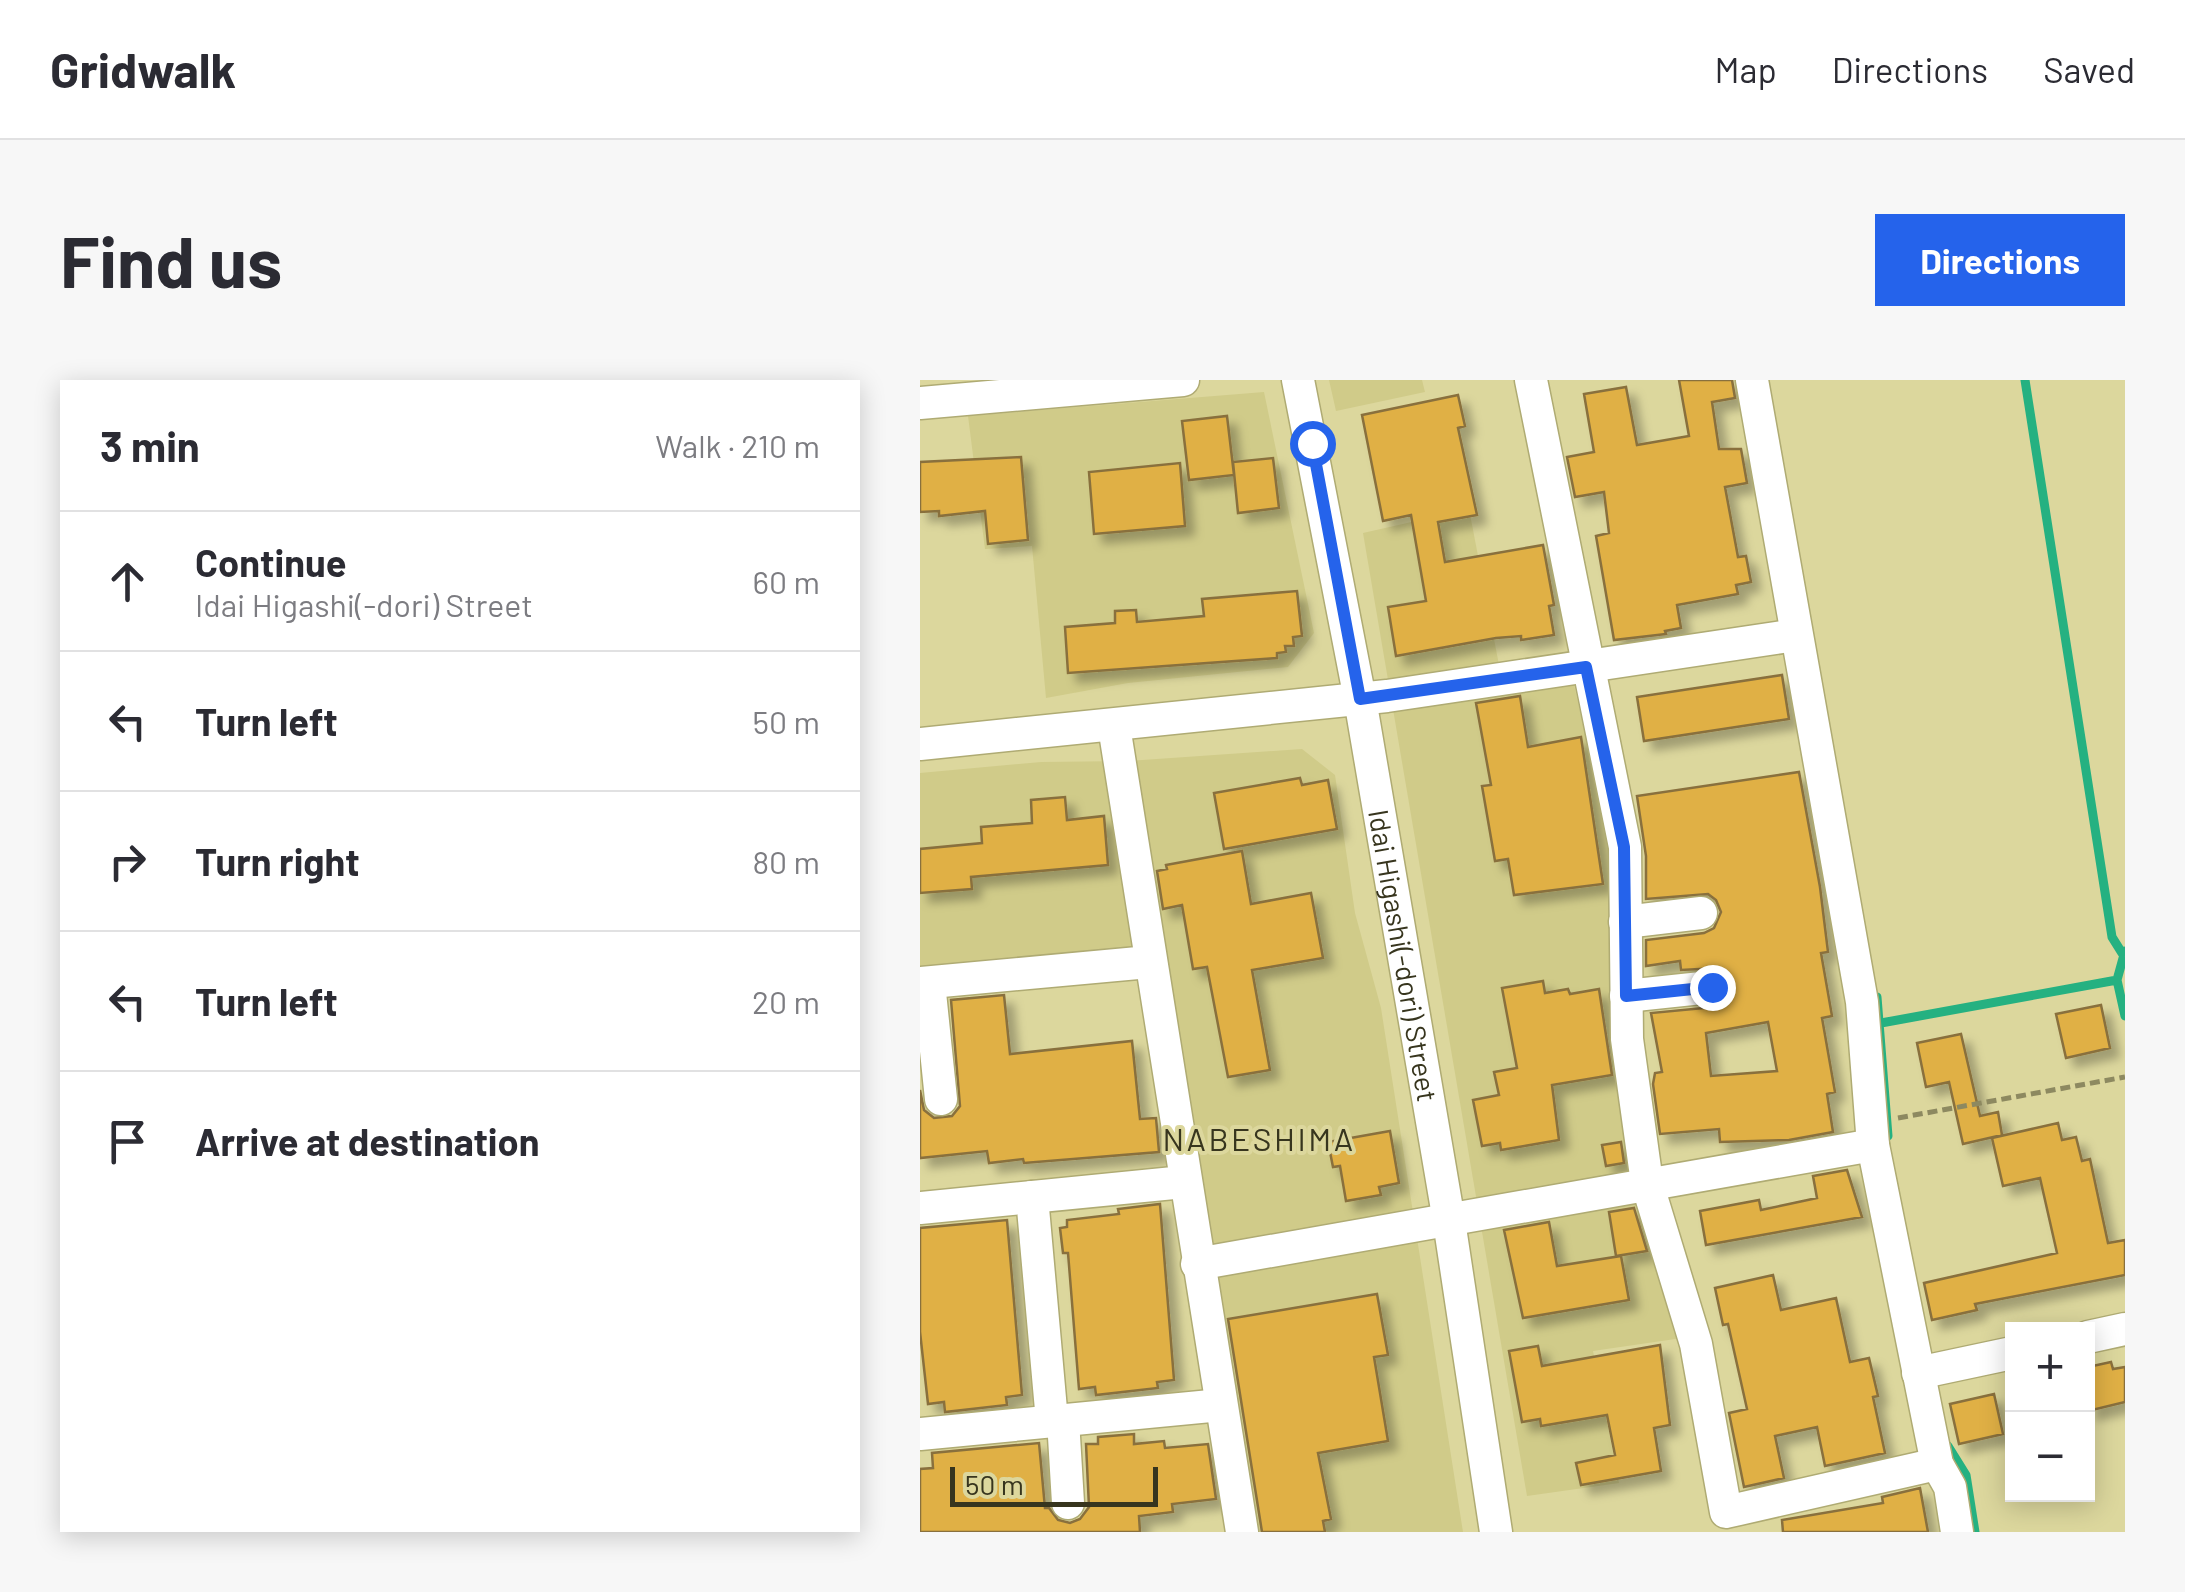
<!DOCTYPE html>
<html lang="en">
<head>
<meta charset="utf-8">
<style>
  body { margin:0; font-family:Barlow,sans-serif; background:#f7f7f7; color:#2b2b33 }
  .controls { position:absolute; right:30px; bottom:30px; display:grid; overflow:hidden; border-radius:0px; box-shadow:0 5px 25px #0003 }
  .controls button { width:90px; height:90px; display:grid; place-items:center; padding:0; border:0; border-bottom:2px solid #e1e1e2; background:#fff; color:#2b2b33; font:50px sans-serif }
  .scale { position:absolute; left:30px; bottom:25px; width:208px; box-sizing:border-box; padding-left:10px; border:5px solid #37351e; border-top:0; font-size:28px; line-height:35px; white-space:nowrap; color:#37351e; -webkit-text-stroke:8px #dcd79d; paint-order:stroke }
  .stop { position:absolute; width:30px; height:30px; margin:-22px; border:8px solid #2563eb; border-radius:50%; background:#fff }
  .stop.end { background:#2563eb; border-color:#fff; box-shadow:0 2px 10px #0008 }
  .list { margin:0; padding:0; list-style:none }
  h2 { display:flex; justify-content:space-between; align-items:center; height:130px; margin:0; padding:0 40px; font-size:42px }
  h2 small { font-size:32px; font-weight:400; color:#7c7c81 }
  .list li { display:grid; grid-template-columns:65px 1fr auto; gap:30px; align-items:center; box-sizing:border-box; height:140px; padding:0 40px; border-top:2px solid #e1e1e2 }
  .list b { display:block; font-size:38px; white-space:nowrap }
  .list p { margin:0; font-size:32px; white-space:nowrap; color:#7c7c81 }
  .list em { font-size:32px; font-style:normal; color:#7c7c81 }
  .icon { flex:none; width:55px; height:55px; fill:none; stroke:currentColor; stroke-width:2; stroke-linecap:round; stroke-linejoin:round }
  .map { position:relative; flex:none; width:1205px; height:1152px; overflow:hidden; border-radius:0px }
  header { display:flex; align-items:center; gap:60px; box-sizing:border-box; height:140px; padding:0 50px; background:#fff; border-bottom:2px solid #e1e1e2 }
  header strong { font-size:48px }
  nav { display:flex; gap:55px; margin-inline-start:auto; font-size:35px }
  .intro { display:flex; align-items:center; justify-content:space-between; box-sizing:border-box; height:240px; padding:0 60px }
  h1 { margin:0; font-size:70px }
  .button { padding:25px 45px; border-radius:0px; background:#2563eb; color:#fff; font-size:35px; font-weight:700 }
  main { display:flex; gap:60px; padding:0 60px }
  aside { flex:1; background:#fff; border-radius:0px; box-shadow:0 5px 25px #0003 }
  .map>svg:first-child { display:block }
  .built { fill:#d0cb89 }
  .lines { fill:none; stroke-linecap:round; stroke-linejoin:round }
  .stream { stroke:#25b181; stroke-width:9 }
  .building { fill:#e0b044; stroke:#89703d; stroke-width:2.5; fill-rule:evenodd; filter:url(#shadow) }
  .minor-casing { stroke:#afab73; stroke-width:35 }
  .path { stroke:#8d8960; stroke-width:5; stroke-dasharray:10 5; stroke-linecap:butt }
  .minor { stroke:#fff; stroke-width:32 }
  .route { stroke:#2563eb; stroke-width:12 }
  .labels { text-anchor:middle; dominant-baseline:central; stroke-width:8; stroke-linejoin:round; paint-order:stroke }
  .street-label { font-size:28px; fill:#37351e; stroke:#dcd79d }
  .quarter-label { font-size:32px; letter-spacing:2.5px; fill:#37351e; stroke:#dcd79d }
</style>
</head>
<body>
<header>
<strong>Gridwalk</strong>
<nav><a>Map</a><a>Directions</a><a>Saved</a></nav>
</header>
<div class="intro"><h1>Find us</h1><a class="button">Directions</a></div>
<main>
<aside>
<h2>3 min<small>Walk · 210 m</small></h2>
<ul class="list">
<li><svg class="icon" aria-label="ahead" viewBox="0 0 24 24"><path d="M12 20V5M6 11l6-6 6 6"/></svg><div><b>Continue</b><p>Idai Higashi(-dori) Street</p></div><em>60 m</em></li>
<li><svg class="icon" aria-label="left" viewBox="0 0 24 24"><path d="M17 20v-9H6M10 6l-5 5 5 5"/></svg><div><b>Turn left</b></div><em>50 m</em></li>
<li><svg class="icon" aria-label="right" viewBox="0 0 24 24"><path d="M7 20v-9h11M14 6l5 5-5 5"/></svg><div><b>Turn right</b></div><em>80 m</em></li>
<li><svg class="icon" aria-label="left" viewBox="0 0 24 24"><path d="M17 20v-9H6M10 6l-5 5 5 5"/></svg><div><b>Turn left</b></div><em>20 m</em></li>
<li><svg class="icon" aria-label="arrive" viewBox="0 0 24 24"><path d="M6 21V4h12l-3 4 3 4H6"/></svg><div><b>Arrive at destination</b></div></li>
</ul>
</aside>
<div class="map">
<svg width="1205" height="1152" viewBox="0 0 1205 1152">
  <defs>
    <filter id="shadow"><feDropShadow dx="9" dy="9" stdDeviation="5" flood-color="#0004"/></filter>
  </defs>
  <rect width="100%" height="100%" fill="#dcd79d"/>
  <path class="built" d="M 409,0 L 502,0 L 505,12 L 416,31 Z
    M 344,12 L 394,253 L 368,287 L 208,303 L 126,318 L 112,166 L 65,169 L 48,36 Z
    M 549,129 L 584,311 L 653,300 L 695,489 L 693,692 L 721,819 L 762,958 L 673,971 L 699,1103 L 607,1116 L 443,153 Z
    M 382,369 L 415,395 L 435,533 L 461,628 L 543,1152 L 339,1152 L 240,570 L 0,593 L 0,393 L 121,382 L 208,381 Z"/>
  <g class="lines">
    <path class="stream" d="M 1105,0 L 1192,557 L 1202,573
      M 1197,600 L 1205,636
      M 957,617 L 968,756
      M 961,643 L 1197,600 L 1205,571
      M 1028,1066 L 1046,1095 L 1055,1152"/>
  </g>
  <path class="building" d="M 759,0 L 812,0 L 815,18 L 792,22 L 799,69 L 821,69 L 827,103 L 805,107 L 818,177 L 826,176 L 831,202 L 816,205 L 818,214 L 757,225 L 761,248 L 745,251 L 746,254 L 694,260 L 676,156 L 689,153 L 684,112 L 655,117 L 647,77 L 674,72 L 664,14 L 706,7 L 717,65 L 769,56 Z
    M 538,15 L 545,46 L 538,48 L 557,135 L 518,142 L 525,182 L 623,165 L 634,225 L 629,226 L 634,255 L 601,260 L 601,256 L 576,258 L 476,276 L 468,227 L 506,221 L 491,135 L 463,141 L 442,35 Z
    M 307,36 L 314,95 L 269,100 L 262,41 Z
    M 101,77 L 108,160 L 68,164 L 65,131 L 19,136 L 19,131 L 0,132 L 0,82 Z
    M 353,78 L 359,128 L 318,133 L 313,82 Z
    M 260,83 L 265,146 L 174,154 L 169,92 Z
    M 377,211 L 382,256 L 373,257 L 374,266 L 365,266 L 366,272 L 357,273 L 357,278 L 148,293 L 145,247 L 195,243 L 195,231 L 216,230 L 217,242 L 284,236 L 282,219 Z
    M 862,295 L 869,339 L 724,361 L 717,317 Z
    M 600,316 L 608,367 L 661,357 L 683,504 L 594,515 L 588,479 L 575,481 L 562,406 L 571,405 L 556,323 Z
    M 879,392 L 900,507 L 908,572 L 901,573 L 912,636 L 902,638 L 915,712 L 907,714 L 913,752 L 869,760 L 800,762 L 799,749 L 740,754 L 733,704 L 735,693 L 742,692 L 731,633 L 794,627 L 803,622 L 811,606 L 808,596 L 798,588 L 761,590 L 760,581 L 726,586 L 726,560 L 784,553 L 794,548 L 801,532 L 796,520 L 788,514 L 726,519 L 726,476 L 717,416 ZM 848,642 L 857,691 L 791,696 L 786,653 Z
    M 380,398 L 382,405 L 408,400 L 417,449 L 304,469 L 294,413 Z
    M 145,417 L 147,440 L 184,436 L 188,485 L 51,497 L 52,509 L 0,513 L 0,469 L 62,463 L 61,447 L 112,443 L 111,420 Z
    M 322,471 L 331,524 L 391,513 L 403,578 L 332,590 L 350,690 L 308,697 L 287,587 L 273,589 L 262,525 L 243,529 L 237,491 L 247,489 L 246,485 Z
    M 623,601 L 625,613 L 648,609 L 650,614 L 679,609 L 692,695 L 632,705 L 639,760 L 581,770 L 580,763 L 562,766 L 553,720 L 579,715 L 574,692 L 597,688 L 582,608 Z
    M 84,615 L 90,674 L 212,661 L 220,739 L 236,738 L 239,772 L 104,783 L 103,779 L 69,783 L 67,771 L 0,778 L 0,710 L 4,730 L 14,738 L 32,736 L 40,726 L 31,620 Z
    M 1181,625 L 1190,668 L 1146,678 L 1136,634 Z
    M 1041,654 L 1060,736 L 1078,732 L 1082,755 L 1043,764 L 1029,702 L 1006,707 L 997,663 Z
    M 1138,743 L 1142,760 L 1156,757 L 1162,781 L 1170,779 L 1188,863 L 1205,860 L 1205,895 L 1055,924 L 1057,930 L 1012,940 L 1004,903 L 1137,873 L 1120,798 L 1083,806 L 1072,758 Z
    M 470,751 L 479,803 L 459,807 L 461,815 L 426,821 L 420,786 L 413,787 L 408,762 Z
    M 701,762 L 704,783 L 686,786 L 682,765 Z
    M 927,790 L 942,837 L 786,865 L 780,831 L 839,820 L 841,830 L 897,818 L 893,796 Z
    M 240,824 L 254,1000 L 237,1002 L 238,1008 L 176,1015 L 175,1007 L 159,1009 L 148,873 L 143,873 L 140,848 L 147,847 L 147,840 L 199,834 L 198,829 Z
    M 714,828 L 727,871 L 696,876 L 689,832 Z
    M 87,840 L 102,1015 L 86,1017 L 87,1025 L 25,1032 L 24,1022 L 8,1024 L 0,952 L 0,848 Z
    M 629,842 L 637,886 L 701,876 L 709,920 L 603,938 L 584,850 Z
    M 853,895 L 861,930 L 916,918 L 930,982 L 949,978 L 958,1016 L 953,1017 L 965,1073 L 905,1086 L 897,1047 L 855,1056 L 864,1098 L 824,1107 L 809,1033 L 827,1029 L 808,944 L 803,945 L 795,908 Z
    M 457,914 L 468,975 L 454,977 L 468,1061 L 398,1073 L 411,1139 L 403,1141 L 405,1152 L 342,1152 L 308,939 Z
    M 740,965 L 750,1045 L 734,1048 L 741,1091 L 661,1105 L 656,1083 L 695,1075 L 687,1035 L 621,1046 L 620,1039 L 602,1042 L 589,971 L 618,966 L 622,986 Z
    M 1191,982 L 1193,989 L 1205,987 L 1205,1022 L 1168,1031 L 1168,987 Z
    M 1074,1014 L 1083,1054 L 1039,1064 L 1030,1024 Z
    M 214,1054 L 214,1064 L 244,1061 L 245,1068 L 288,1064 L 296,1119 L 252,1124 L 253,1132 L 219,1136 L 220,1152 L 0,1152 L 0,1089 L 13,1088 L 12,1073 L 119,1063 L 125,1128 L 129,1128 L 138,1140 L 150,1143 L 160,1139 L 169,1127 L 166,1064 L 178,1064 L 178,1057 Z
    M 1000,1108 L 1008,1152 L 863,1152 L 862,1140 L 963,1123 L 962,1117 Z"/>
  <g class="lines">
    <defs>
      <g id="minor">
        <path id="s1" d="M 378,0 L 440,319 L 529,841 L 576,1152"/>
        <path d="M 611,0 L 705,467 L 707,659 L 727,803 L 776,964 L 806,1132 L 1017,1084"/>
        <path d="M 832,0 L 942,622 L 953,765 L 1017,1084 L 1030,1107 L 1037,1152"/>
        <path d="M 0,23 L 263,0"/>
        <path d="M 194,346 L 322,1152"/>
        <path d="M 0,364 L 467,316 L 876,255"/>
        <path d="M 705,542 L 781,533"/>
        <path d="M 0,603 L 229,582"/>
        <path d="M 9,603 L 21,719"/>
        <path d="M 706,616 L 791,607"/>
        <path d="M 112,817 L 132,1041"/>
        <path d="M 0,828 L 264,802"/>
        <path d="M 277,884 L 953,765"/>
        <path d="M 1168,957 L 1205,949"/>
        <path d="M 998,993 L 1092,973"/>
        <path d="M 143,1040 L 148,1123"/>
        <path d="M 0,1054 L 301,1025"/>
      </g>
    </defs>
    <use href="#minor" class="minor-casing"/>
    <path class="path" d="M 978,738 L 1205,697"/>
    <use href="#minor" class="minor"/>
  </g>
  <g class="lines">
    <path class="route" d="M 392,63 L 440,319 L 666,287 L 704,467 L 706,616 L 792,607"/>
  </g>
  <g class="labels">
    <g class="street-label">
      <text stroke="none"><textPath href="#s1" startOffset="585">Idai Higashi(-dori) Street</textPath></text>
    </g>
    <g class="quarter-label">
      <text x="339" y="758">NABESHIMA</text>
    </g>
  </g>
</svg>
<div class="controls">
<button>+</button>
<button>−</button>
</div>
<div class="scale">50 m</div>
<div class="stop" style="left:392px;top:63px"></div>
<div class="stop end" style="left:792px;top:607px"></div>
</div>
</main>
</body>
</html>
